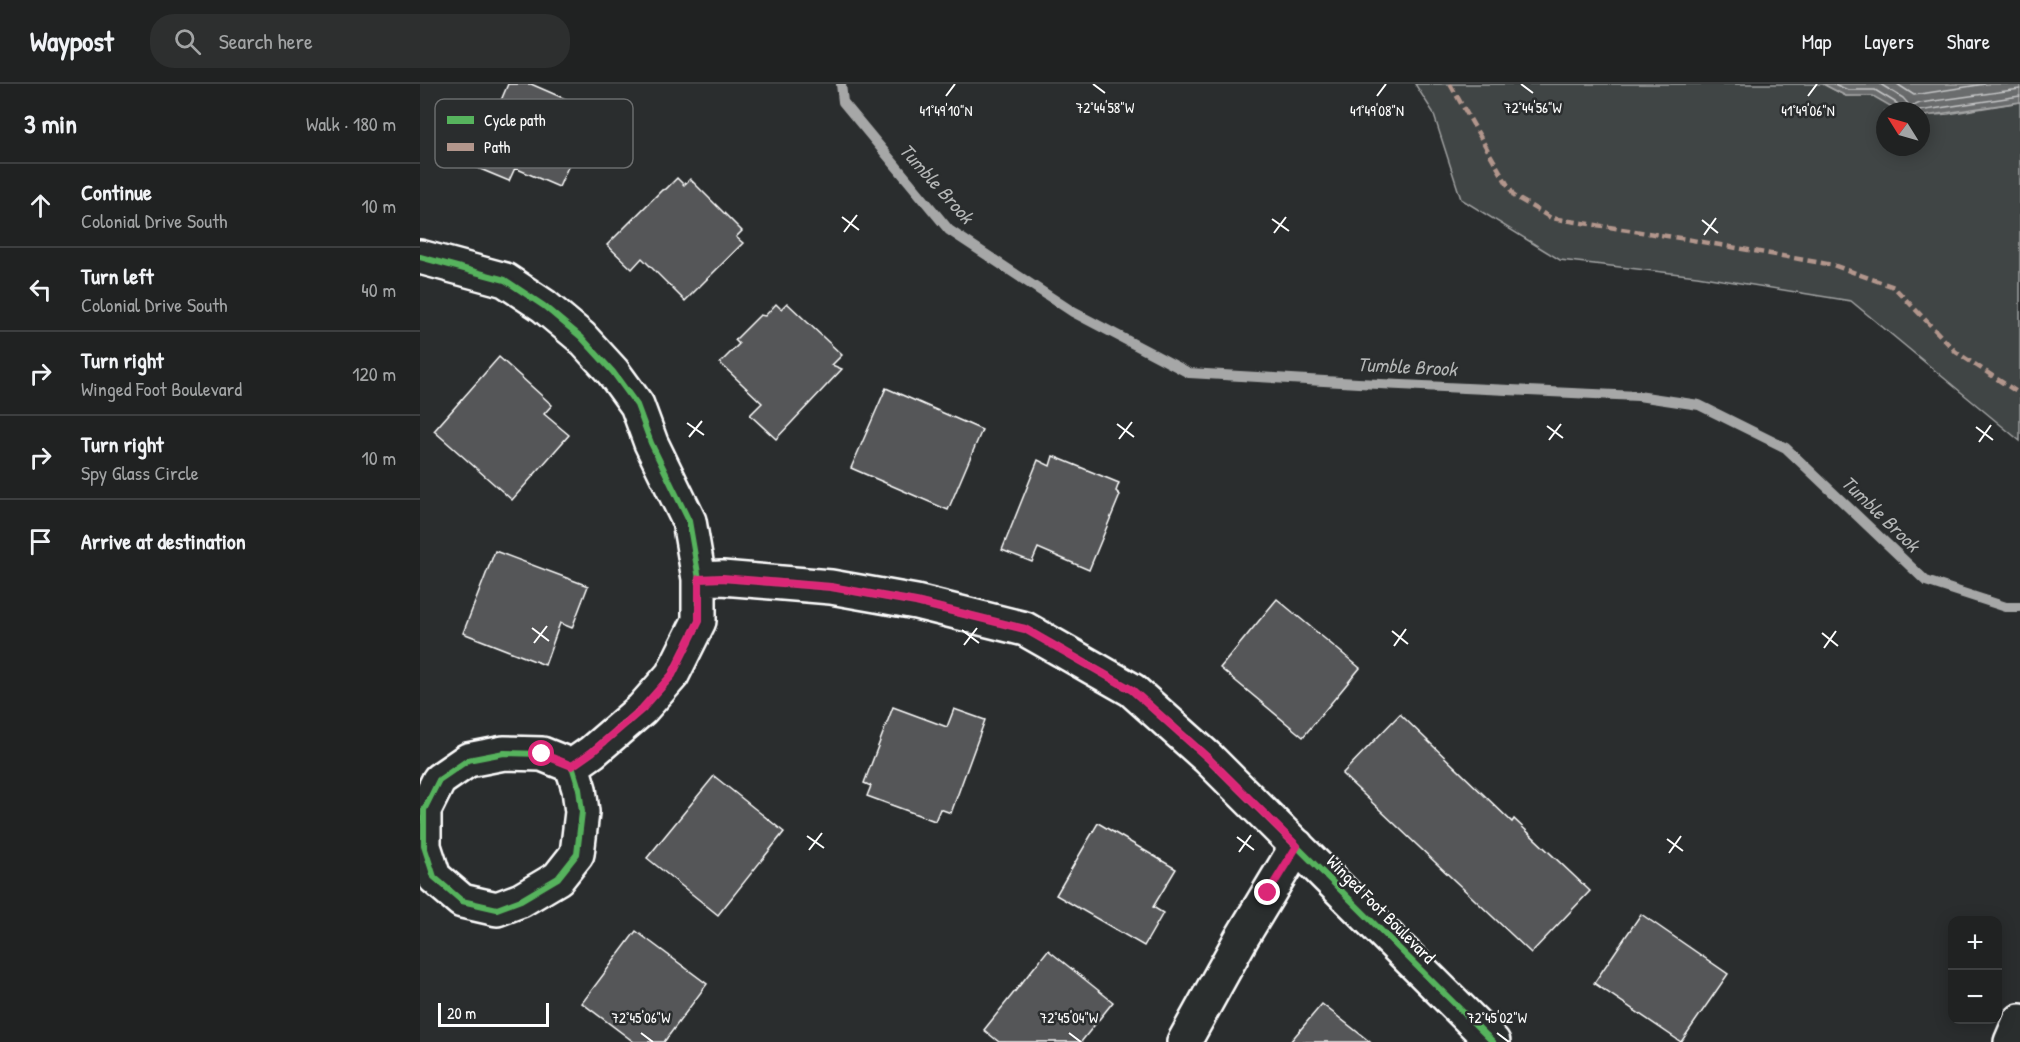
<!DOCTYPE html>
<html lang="en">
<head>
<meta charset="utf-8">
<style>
  body { margin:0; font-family:"Patrick Hand",sans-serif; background:#2d2f2f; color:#f1f3f6 }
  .controls { position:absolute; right:18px; bottom:18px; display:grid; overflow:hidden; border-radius:12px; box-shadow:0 3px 15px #0003 }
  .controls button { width:54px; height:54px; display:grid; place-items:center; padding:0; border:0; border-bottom:2px solid #3d3f40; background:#202222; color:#f1f3f6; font:30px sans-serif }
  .compass { position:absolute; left:1456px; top:18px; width:54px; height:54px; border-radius:50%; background:#202222; box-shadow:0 3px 15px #0003; rotate:307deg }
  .scale { position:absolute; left:18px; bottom:15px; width:111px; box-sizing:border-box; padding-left:6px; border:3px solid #fff; border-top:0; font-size:16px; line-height:21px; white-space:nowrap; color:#fff; -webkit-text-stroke:4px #2a2d2e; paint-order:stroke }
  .stop { position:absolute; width:18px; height:18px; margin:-14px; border:4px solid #db2777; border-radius:50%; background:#fff }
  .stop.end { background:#db2777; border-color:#fff; box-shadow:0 2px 6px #0008 }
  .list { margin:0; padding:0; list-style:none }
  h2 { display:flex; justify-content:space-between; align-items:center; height:78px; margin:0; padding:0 24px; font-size:26px }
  h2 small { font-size:20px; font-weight:400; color:#a2a4a5 }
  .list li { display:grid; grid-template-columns:39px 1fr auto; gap:18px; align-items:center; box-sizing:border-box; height:84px; padding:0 24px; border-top:2px solid #3d3f40 }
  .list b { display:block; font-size:22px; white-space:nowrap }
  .list p { margin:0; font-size:20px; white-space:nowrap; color:#a2a4a5 }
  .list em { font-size:20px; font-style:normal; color:#a2a4a5 }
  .icon { flex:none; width:33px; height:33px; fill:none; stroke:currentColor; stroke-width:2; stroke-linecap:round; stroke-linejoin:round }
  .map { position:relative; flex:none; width:1600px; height:958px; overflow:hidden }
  header { display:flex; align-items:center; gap:36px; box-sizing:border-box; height:84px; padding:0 30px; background:#202222; border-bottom:2px solid #3d3f40 }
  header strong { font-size:28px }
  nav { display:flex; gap:33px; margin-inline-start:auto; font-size:21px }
  .search { width:420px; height:54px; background:#2d2f2f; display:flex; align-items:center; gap:15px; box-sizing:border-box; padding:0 21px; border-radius:24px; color:#a2a4a5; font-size:22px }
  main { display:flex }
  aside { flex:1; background:#202222 }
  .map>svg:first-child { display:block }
  .green { fill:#414445; stroke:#a0a2a2; stroke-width:1.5 }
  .water { fill:#6a6c6d; stroke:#a6a7a7; stroke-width:1.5 }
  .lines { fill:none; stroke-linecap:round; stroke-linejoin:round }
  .shore { stroke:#c3c4c5; stroke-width:1.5 }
  .stream { stroke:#a6a7a7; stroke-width:10 }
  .building { fill:#555758; stroke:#fff; stroke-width:1.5 }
  .minor-casing { stroke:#fff; stroke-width:38 }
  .minor { stroke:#2a2d2e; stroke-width:33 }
  .quiet { stroke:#b2968c; stroke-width:4.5; stroke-dasharray:9 4.5; stroke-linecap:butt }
  .cycleway-casing { stroke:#2a2d2e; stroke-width:10 }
  .cycleway { stroke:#56b35d; stroke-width:6 }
  .route { stroke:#db2777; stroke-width:8 }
  .ticks { fill:none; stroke:#fff; stroke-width:2 }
  .labels { text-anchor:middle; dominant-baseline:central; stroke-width:5; stroke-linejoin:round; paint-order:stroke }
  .street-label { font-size:18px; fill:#fff; stroke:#2a2d2e }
  .water-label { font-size:20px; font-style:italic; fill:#b4b6b6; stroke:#2a2d2e }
  .key { fill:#2a2d2e; stroke:#6a6c6d; stroke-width:1.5 }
  .key-label { font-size:16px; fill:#fff }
  .ticks-label { font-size:15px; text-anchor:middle; fill:#fff; stroke:#2a2d2e; stroke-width:5; stroke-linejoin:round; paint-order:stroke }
</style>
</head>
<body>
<header>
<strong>Waypost</strong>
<div class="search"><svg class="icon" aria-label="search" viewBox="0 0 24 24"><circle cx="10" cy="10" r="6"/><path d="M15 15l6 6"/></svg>Search here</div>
<nav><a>Map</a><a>Layers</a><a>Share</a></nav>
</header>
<main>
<aside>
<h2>3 min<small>Walk · 180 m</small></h2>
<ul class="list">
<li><svg class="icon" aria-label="ahead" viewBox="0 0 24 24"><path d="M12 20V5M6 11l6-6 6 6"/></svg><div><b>Continue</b><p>Colonial Drive South</p></div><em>10 m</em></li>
<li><svg class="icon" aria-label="left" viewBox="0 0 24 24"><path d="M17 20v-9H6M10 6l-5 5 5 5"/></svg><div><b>Turn left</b><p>Colonial Drive South</p></div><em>40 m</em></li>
<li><svg class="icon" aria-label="right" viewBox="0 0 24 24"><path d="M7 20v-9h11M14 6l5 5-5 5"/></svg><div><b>Turn right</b><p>Winged Foot Boulevard</p></div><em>120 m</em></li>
<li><svg class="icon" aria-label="right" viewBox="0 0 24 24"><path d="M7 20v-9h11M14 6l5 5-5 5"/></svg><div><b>Turn right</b><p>Spy Glass Circle</p></div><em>10 m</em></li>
<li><svg class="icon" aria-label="arrive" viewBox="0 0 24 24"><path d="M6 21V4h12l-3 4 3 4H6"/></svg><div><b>Arrive at destination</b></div></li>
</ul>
</aside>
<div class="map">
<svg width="1600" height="958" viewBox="0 0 1600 958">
  <rect width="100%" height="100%" fill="#2a2d2e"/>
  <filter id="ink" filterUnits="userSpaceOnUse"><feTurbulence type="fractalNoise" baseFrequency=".0167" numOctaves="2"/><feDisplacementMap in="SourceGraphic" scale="12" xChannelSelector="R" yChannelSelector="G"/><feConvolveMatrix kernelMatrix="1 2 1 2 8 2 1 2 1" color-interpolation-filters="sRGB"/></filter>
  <g filter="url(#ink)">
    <path class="green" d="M 995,0 L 1403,0 L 1426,12 L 1453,11 L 1479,27 L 1465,27 L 1465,63 L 1501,63 L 1501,32 L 1528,30 L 1600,18 L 1600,357 L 1431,217 L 1277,192 L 1140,176 L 1041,115 L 1013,28 Z"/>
    <path class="water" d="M 1403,0 L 1600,0 L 1600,18 L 1505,32 L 1501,32 L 1501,27 L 1479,27 L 1453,12 L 1426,12 Z"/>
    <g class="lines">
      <path class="shore" d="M 1414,0 L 1428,6 L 1455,6 L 1478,20 L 1481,27
        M 1460,0 L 1483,14 L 1491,23 L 1500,19 L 1600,5
        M 1477,0 L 1494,11 L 1565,0
        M 1499,27 L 1600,12"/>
      <path class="stream" d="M 421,0 L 423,18 L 529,146 L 653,228 L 769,289 L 938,299 L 1218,312 L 1279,321 L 1366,364 L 1506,497 L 1586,523 L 1600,523"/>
    </g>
    <path class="building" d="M 88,0 L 111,0 L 173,27 L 139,103 L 95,84 L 89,97 L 53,82 Z
      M 257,94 L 264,101 L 270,95 L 322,147 L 316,153 L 323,159 L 265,217 L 222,174 L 212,185 L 187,161 L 242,106 L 246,105 Z
      M 367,219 L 422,271 L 412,281 L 422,285 L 356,355 L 330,331 L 342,319 L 300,279 L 319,260 L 315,256 L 340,231 L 345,232 L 356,220 L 361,225 Z
      M 79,273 L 132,321 L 124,330 L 149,351 L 92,416 L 14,347 Z
      M 466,304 L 562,346 L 528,426 L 431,384 Z
      M 633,372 L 699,399 L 696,407 L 700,411 L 669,486 L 618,464 L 612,478 L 582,466 L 618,376 L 630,382 Z
      M 75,467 L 168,502 L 152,544 L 140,539 L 125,581 L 43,549 Z
      M 857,515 L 940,584 L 883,653 L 800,584 Z
      M 473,623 L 527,643 L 534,625 L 565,636 L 531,729 L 520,725 L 515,737 L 447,712 L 451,702 L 444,699 Z
      M 980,630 L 1092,738 L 1094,735 L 1170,807 L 1111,869 L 922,690 Z
      M 294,692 L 364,748 L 298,831 L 227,774 Z
      M 678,739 L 756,785 L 733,823 L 743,829 L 724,862 L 636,811 Z
      M 1221,830 L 1308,890 L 1261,958 L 1174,899 Z
      M 216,847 L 287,900 L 244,958 L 214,958 L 162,919 Z
      M 628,866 L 693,918 L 661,958 L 579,958 L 564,946 Z
      M 902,920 L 950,958 L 870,958 Z"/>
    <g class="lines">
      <defs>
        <path id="minor" d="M 0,173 L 85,196 L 124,222 L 161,253 L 193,288 L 217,321 L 231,359 L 269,437 L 279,495 L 279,537 L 252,591 L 222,625 L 172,668 L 152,682 L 159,705 L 162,728 L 157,770 L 138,794 L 101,816 L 77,825 L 42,817 L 14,793 L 4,762 L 4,726 L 19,696 L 48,676 L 84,669 L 122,670 L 152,682
          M 279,495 L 302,494 L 411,503 L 496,518 L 605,545 L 712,606 L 788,674 L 1073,958
          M 764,958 L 821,855 L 877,762
          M 1591,958 L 1600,937"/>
      </defs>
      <use href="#minor" class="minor-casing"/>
      <use href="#minor" class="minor"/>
      <path class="quiet" d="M 1030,0 L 1094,112 L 1131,134 L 1266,155 L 1413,181 L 1474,203 L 1536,268 L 1600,310"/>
      <defs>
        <path id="cycleway" d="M 0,173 L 85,196 L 124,222 L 161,253 L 193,288 L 217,321 L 231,359 L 269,437 L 279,495 L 279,537 L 252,591 L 222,625 L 172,668 L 152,682 L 159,705 L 162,728 L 157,770 L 138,794 L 101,816 L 77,825 L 42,817 L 14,793 L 4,762 L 4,726 L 19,696 L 48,676 L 84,669 L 122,670 L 152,682
          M 279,495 L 302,494 L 411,503 L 496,518 L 605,545 L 712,606 L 788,674 L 1073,958"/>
      </defs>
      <use href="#cycleway" class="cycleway-casing"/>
      <use href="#cycleway" class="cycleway"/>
    </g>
  </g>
  <g class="lines" filter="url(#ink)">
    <path class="route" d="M 122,670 L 152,682 L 172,668 L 222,625 L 252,591 L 279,537 L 279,495 L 302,494 L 411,503 L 496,518 L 605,545 L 712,606 L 788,674 L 877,762 L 848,809"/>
  </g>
  <path class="ticks" d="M 673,0 L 685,9M 1101,0 L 1113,9M 526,12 L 535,0M 957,12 L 966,0M 1388,12 L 1397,0M 422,133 L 439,146M 852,135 L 869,147M 1282,136 L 1298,149M 424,148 L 437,131M 854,149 L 866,133M 1284,151 L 1296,134M 267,339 L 284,351M 697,340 L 714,353M 1127,342 L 1143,354M 1556,343 L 1573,356M 269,353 L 282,337M 699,355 L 712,338M 1129,356 L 1141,340M 1559,358 L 1571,341M 112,544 L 129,557M 542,546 L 559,559M 972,547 L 988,560M 1402,549 L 1418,562M 114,559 L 127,542M 544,561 L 557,544M 974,562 L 986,545M 1404,564 L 1416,547M 387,752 L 404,764M 817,753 L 834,766M 1247,755 L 1263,767M 389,766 L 402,749M 819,768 L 831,751M 1249,769 L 1261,752M 221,949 L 233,958M 649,949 L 661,958M 1077,949 L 1089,958"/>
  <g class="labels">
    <g class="street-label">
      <text transform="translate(961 825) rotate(45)">Winged Foot Boulevard</text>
    </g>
    <g class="water-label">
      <text transform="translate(517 99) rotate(48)">Tumble Brook</text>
      <text transform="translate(987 282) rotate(3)">Tumble Brook</text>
      <text transform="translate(1461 429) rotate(44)">Tumble Brook</text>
    </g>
  </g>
  <rect x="15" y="15" width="198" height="69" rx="9" class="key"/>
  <rect x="27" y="32" width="27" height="8" fill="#56b35d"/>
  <rect x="27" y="59" width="27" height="8" fill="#b2968c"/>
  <g class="key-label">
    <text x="64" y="42">Cycle path</text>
    <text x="64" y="69">Path</text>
  </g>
  <g class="ticks-label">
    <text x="685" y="29">72°44'58"W</text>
    <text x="1113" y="29">72°44'56"W</text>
    <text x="526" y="32">41°49'10"N</text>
    <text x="957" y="32">41°49'08"N</text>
    <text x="1388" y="32">41°49'06"N</text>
    <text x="221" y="939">72°45'06"W</text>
    <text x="649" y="939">72°45'04"W</text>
    <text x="1077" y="939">72°45'02"W</text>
  </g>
</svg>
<div class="controls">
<button>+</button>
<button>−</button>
</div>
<svg class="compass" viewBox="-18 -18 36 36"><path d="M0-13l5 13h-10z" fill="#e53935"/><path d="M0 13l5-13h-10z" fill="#a2a4a5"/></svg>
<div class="scale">20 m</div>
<div class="stop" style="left:122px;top:670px"></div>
<div class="stop end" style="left:848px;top:809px"></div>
</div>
</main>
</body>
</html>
